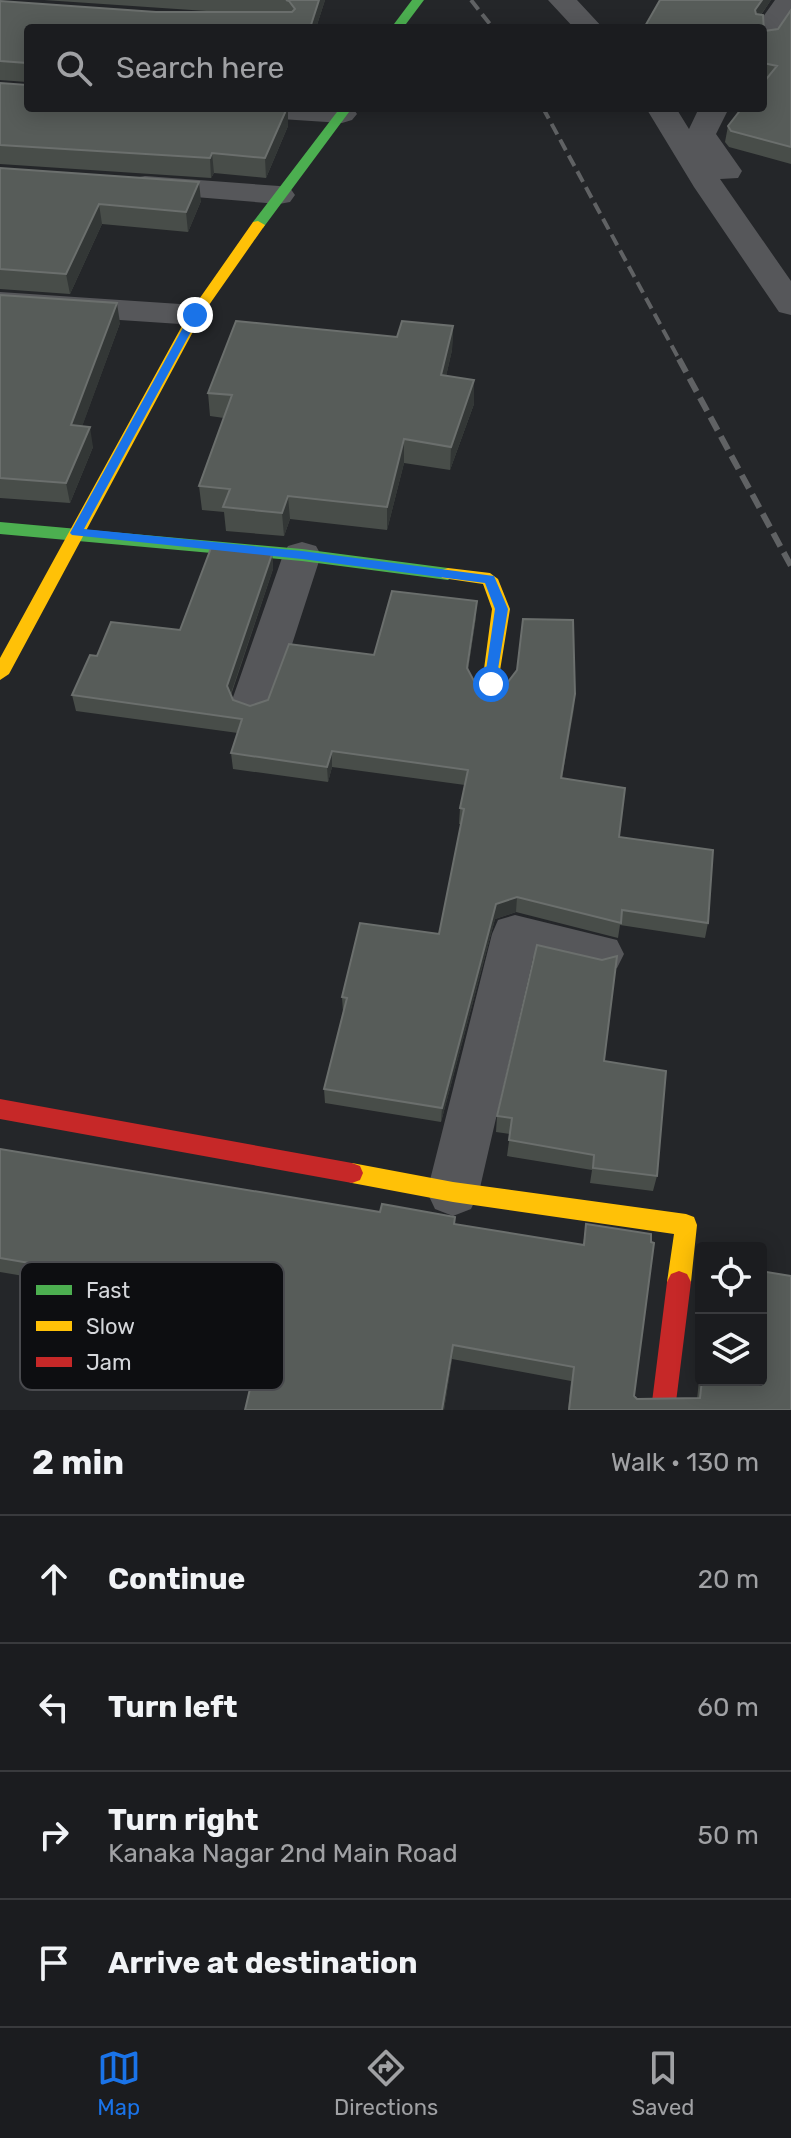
<!DOCTYPE html>
<html lang="en">
<head>
<meta charset="utf-8">
<style>
  body { margin:0; font-family:Rubik,sans-serif; background:#28292c; color:#f1f3f6 }
  .controls { position:absolute; right:24px; bottom:24px; display:grid; overflow:hidden; border-radius:8px; box-shadow:0 4px 20px #0003 }
  .controls button { width:72px; height:72px; display:grid; place-items:center; padding:0; border:0; border-bottom:2px solid #393a3d; background:#1b1c1f; color:#f1f3f6; font:40px sans-serif }
  .stop { position:absolute; width:24px; height:24px; margin:-18px; border:6px solid #1a73e8; border-radius:50%; background:#fff }
  .stop.end { background:#1a73e8; border-color:#fff; box-shadow:0 2px 8px #0008 }
  .list { margin:0; padding:0; list-style:none }
  h2 { display:flex; justify-content:space-between; align-items:center; height:104px; margin:0; padding:0 32px; font-size:34px }
  h2 small { font-size:26px; font-weight:400; color:#a0a1a4 }
  .list li { display:grid; grid-template-columns:52px 1fr auto; gap:24px; align-items:center; box-sizing:border-box; height:128px; padding:0 32px; border-top:2px solid #393a3d }
  .list b { display:block; font-size:30px; white-space:nowrap }
  .list p { margin:0; font-size:26px; white-space:nowrap; color:#a0a1a4 }
  .list em { font-size:26px; font-style:normal; color:#a0a1a4 }
  .icon { flex:none; width:44px; height:44px; fill:none; stroke:currentColor; stroke-width:2; stroke-linecap:round; stroke-linejoin:round }
  .map { position:relative; flex:none; width:791px; height:1410px; overflow:hidden }
  .search { position:absolute; background:#1b1c1f; box-shadow:0 4px 20px #0003; left:24px; right:24px; top:24px; height:88px; display:flex; align-items:center; gap:20px; box-sizing:border-box; padding:0 28px; border-radius:8px; color:#a0a1a4; font-size:30px }
  .sheet { height:616px; background:#1b1c1f }
  nav { display:flex; justify-content:space-around; align-items:center; box-sizing:border-box; height:112px; border-top:2px solid #393a3d; background:#1b1c1f; font-size:22px; color:#a0a1a4 }
  nav a { display:grid; justify-items:center; gap:4px }
  nav .on { color:#1a73e8 }
  .map>svg:first-child { display:block }
  .lines { fill:none; stroke-linecap:round; stroke-linejoin:round }
  .street { fill:#56575a; fill-rule:evenodd }
  .fast { fill:#4caf50; fill-rule:evenodd }
  .slow { fill:#ffc107; fill-rule:evenodd }
  .jam { fill:#c62828; fill-rule:evenodd }
  .rail-far1 { stroke:#606264; stroke-width:4; stroke-dasharray:12 6; stroke-linecap:butt }
  .rail { stroke:#606264; stroke-width:6; stroke-dasharray:15 7; stroke-linecap:butt }
  .wall { fill:#484d49 }
  .shaded-wall { fill:#333736 }
  .building { fill:#575c59; stroke:#6b6f6d; stroke-width:2 }
  .route { fill:#1a73e8 }
  .key { fill:#0d0e11; stroke:#494a4e; stroke-width:2 }
  .key-label { font-size:22px; fill:#d5d7db }
</style>
</head>
<body>
<div class="map">
<svg width="791" height="1410" viewBox="0 0 791 1410">
  <rect width="100%" height="100%" fill="#242629"/>
  <g class="lines">
    <path class="street" d="M 548,0 L 577,0 L 603,28 L 574,28 Z
      M 775,0 L 791,0 L 791,17 L 773,43 L 763,45 L 763,28 L 755,28 Z
      M 235,108 L 353,108 L 357,114 L 352,120 L 342,123 L 250,117 L 240,114 Z
      M 646,108 L 676,108 L 689,129 L 699,108 L 729,108 L 716,134 L 742,171 L 738,178 L 720,179 L 791,281 L 791,315 L 779,312 L 694,187 Z
      M 145,176 L 279,186 L 290,188 L 295,195 L 290,202 L 279,204 L 134,192 L 129,185 L 134,178 Z
      M 0,292 L 195,305 L 207,308 L 212,315 L 207,322 L 195,325 L 0,312 Z
      M 302,542 L 316,546 L 321,555 L 273,703 L 267,714 L 252,719 L 237,714 L 231,703 L 283,555 L 288,546 Z
      M 515,915 L 617,940 L 624,954 L 617,968 L 600,974 L 533,958 L 479,1192 L 471,1209 L 453,1216 L 435,1209 L 427,1192 L 492,934 L 498,920 Z"/>
    <path class="fast" d="M 412,0 L 424,0 L 403,28 L 391,28 Z
      M 340,108 L 352,108 L 263,228 L 253,228 L 253,222 Z
      M 0,522 L 302,549 L 448,568 L 456,574 L 448,580 L 302,561 L 0,534 Z"/>
    <path class="slow" d="M 258,221 L 265,225 L 202,315 L 9,674 L 0,680 L 0,658 L 188,315 L 253,222 Z
      M 448,568 L 490,573 L 498,579 L 510,609 L 497,689 L 491,691 L 482,684 L 492,609 L 483,584 L 442,578 L 440,574 L 442,570 Z
      M 352,1163 L 453,1182 L 686,1214 L 694,1217 L 697,1225 L 691,1282 L 687,1290 L 679,1293 L 671,1290 L 667,1282 L 674,1234 L 453,1202 L 352,1183 L 344,1180 L 341,1173 L 344,1166 Z"/>
    <path class="jam" d="M 0,1099 L 352,1163 L 360,1166 L 363,1173 L 360,1180 L 352,1183 L 0,1119 Z
      M 679,1271 L 687,1274 L 691,1282 L 675,1410 L 651,1410 L 667,1282 L 671,1274 Z"/>
    <path class="rail-far1" d="M 471,0 L 493,28
      M 543,108 L 680,361"/>
    <path class="rail" d="M 679,359 L 791,566"/>
  </g>
  <path class="wall" d="M 44,0 L 325,0 L 316,28 L 28,28 L 288,126 L 266,178 L 214,173 L 211,178 L 0,164 L 0,83 L 27,85 L 27,82 L 0,80 L 0,1 L 156,12 L 221,12 Z
    M 660,0 L 771,0 L 761,15 L 764,31 L 778,29 L 791,10 L 791,164 L 729,147 L 725,142 L 728,126 L 765,80 L 763,80 L 763,28 Z
    M 0,168 L 201,201 L 188,232 L 102,224 L 70,294 L 0,289 Z
    M 0,295 L 120,323 L 82,426 L 93,447 L 70,503 L 0,498 Z
    M 453,326 L 452,350 L 446,376 L 474,380 L 474,404 L 450,470 L 404,463 L 387,530 L 290,519 L 284,536 L 226,531 L 224,512 L 202,510 L 199,486 L 224,418 L 210,416 L 208,393 L 397,337 Z
    M 272,554 L 273,569 L 231,695 L 233,700 L 250,706 L 268,700 L 374,655 L 476,617 L 468,670 L 474,681 L 491,687 L 575,694 L 562,779 L 619,837 L 708,923 L 705,938 L 620,925 L 618,938 L 516,912 L 495,919 L 441,1122 L 325,1103 L 324,1089 L 343,1012 L 342,997 L 439,934 L 461,824 L 459,824 L 460,808 L 465,785 L 332,767 L 328,782 L 233,769 L 231,753 L 238,733 L 76,711 L 72,695 L 97,656 L 180,630 Z
    M 604,1061 L 657,1176 L 653,1191 L 590,1183 L 592,1170 L 507,1156 L 510,1134 L 496,1132 L 497,1116 Z
    M 0,1149 L 380,1212 L 455,1217 L 455,1224 L 583,1245 L 586,1224 L 634,1396 L 637,1399 L 697,1399 L 701,1362 L 701,1380 L 761,1380 L 791,1410 L 568,1410 L 571,1381 L 452,1359 L 444,1410 L 245,1410 L 266,1317 L 0,1272 Z"/>
  <path class="shaded-wall" d="M 319,0 L 325,0 L 316,28 L 310,28 Z
    M 762,0 L 771,0 L 753,26 L 755,10 Z
    M 288,108 L 288,126 L 266,178 L 265,158 Z
    M 212,153 L 214,173 L 211,178 L 210,158 Z
    M 199,182 L 201,201 L 188,232 L 186,212 Z
    M 99,204 L 102,224 L 70,294 L 66,274 Z
    M 117,303 L 120,323 L 75,446 L 71,425 Z
    M 453,326 L 452,350 L 441,399 L 441,375 Z
    M 474,380 L 474,404 L 450,470 L 451,447 Z
    M 90,427 L 93,447 L 70,503 L 66,483 Z
    M 404,439 L 404,463 L 387,530 L 387,507 Z
    M 288,496 L 290,519 L 284,536 L 282,513 Z
    M 272,554 L 273,569 L 228,702 L 227,686 Z
    M 477,601 L 476,617 L 466,684 L 467,668 Z
    M 575,694 L 574,710 L 559,794 L 561,778 Z
    M 332,751 L 332,767 L 328,782 L 327,767 Z
    M 517,897 L 516,912 L 495,919 L 441,1122 L 442,1108 L 496,904 Z
    M 453,1345 L 452,1359 L 444,1410 L 442,1410 Z"/>
  <path class="building" d="M 286,0 L 319,0 L 310,28 L 28,28 L 28,108 L 287,108 L 265,158 L 212,153 L 210,158 L 0,145 L 0,83 L 27,85 L 27,63 L 0,61 L 0,1 L 156,12 L 292,12 L 295,9 L 289,1 Z
    M 660,0 L 762,0 L 755,10 L 756,14 L 763,15 L 764,31 L 778,29 L 791,10 L 791,147 L 731,131 L 728,126 L 742,108 L 763,108 L 763,83 L 777,66 L 763,63 L 763,28 L 644,28 Z
    M 0,168 L 199,182 L 186,212 L 99,204 L 66,274 L 0,269 Z
    M 0,295 L 117,303 L 71,425 L 90,427 L 66,483 L 0,478 Z
    M 236,321 L 397,337 L 402,321 L 453,326 L 441,375 L 474,380 L 451,447 L 404,439 L 387,507 L 288,496 L 282,513 L 223,507 L 230,489 L 199,486 L 232,395 L 208,393 Z
    M 211,548 L 272,554 L 227,686 L 233,700 L 250,706 L 268,700 L 289,644 L 374,655 L 392,591 L 477,601 L 467,668 L 474,681 L 491,687 L 508,682 L 517,670 L 523,619 L 573,620 L 575,694 L 561,778 L 625,788 L 619,837 L 713,850 L 708,923 L 622,910 L 621,923 L 517,897 L 496,904 L 442,1108 L 324,1089 L 347,998 L 342,997 L 360,923 L 439,934 L 464,809 L 460,808 L 468,770 L 332,751 L 327,767 L 231,753 L 242,719 L 72,695 L 90,655 L 97,656 L 111,622 L 180,630 Z
    M 537,945 L 602,960 L 617,956 L 604,1061 L 666,1071 L 657,1176 L 593,1168 L 594,1155 L 509,1140 L 512,1118 L 497,1116 Z
    M 0,1149 L 380,1212 L 382,1204 L 455,1217 L 454,1224 L 584,1245 L 586,1224 L 651,1234 L 651,1242 L 654,1243 L 634,1396 L 637,1399 L 700,1398 L 702,1380 L 761,1380 L 761,1271 L 791,1276 L 791,1410 L 569,1410 L 574,1367 L 453,1345 L 442,1410 L 245,1410 L 270,1304 L 0,1258 Z"/>
  <path class="route" d="M 195,312 L 200,315 L 84,529 L 302,551 L 494,576 L 508,609 L 495,687 L 491,689 L 484,684 L 495,609 L 485,583 L 302,559 L 72,535 L 70,533 L 190,315 Z"/>
  <rect x="20" y="1262" width="264" height="128" rx="12" class="key"/>
  <rect x="36" y="1285" width="36" height="10" fill="#4caf50"/>
  <rect x="36" y="1321" width="36" height="10" fill="#ffc107"/>
  <rect x="36" y="1357" width="36" height="10" fill="#c62828"/>
  <g class="key-label">
    <text x="86" y="1298">Fast</text>
    <text x="86" y="1334">Slow</text>
    <text x="86" y="1370">Jam</text>
  </g>
</svg>
<div class="controls">
<button><svg class="icon" aria-label="locate" viewBox="0 0 24 24"><circle cx="12" cy="12" r="6"/><path d="M12 2v4M12 18v4M2 12h4M18 12h4"/></svg></button>
<button><svg class="icon" aria-label="layers" viewBox="0 0 24 24"><path d="M12 4l9 5-9 5-9-5zM3 14l9 5 9-5"/></svg></button>
</div>
<div class="stop" style="left:491px;top:684px"></div>
<div class="stop end" style="left:195px;top:315px"></div>
<div class="search"><svg class="icon" aria-label="search" viewBox="0 0 24 24"><circle cx="10" cy="10" r="6"/><path d="M15 15l6 6"/></svg>Search here</div>
</div>
<section class="sheet">
<h2>2 min<small>Walk · 130 m</small></h2>
<ul class="list">
<li><svg class="icon" aria-label="ahead" viewBox="0 0 24 24"><path d="M12 20V5M6 11l6-6 6 6"/></svg><div><b>Continue</b></div><em>20 m</em></li>
<li><svg class="icon" aria-label="left" viewBox="0 0 24 24"><path d="M17 20v-9H6M10 6l-5 5 5 5"/></svg><div><b>Turn left</b></div><em>60 m</em></li>
<li><svg class="icon" aria-label="right" viewBox="0 0 24 24"><path d="M7 20v-9h11M14 6l5 5-5 5"/></svg><div><b>Turn right</b><p>Kanaka Nagar 2nd Main Road</p></div><em>50 m</em></li>
<li><svg class="icon" aria-label="arrive" viewBox="0 0 24 24"><path d="M6 21V4h12l-3 4 3 4H6"/></svg><div><b>Arrive at destination</b></div></li>
</ul>
</section>
<nav>
<a class="on"><svg class="icon" aria-label="map" viewBox="0 0 24 24"><path d="M3 6l6-2 6 2 6-2v14l-6 2-6-2-6 2zM9 4v14M15 6v14"/></svg>Map</a>
<a><svg class="icon" aria-label="directions" viewBox="0 0 24 24"><path d="M12 3l9 9-9 9-9-9zM9 14v-3h6M13 9l2 2-2 2"/></svg>Directions</a>
<a><svg class="icon" aria-label="saved" viewBox="0 0 24 24"><path d="M7 4h10v16l-5-4-5 4z"/></svg>Saved</a>
</nav>
</body>
</html>
